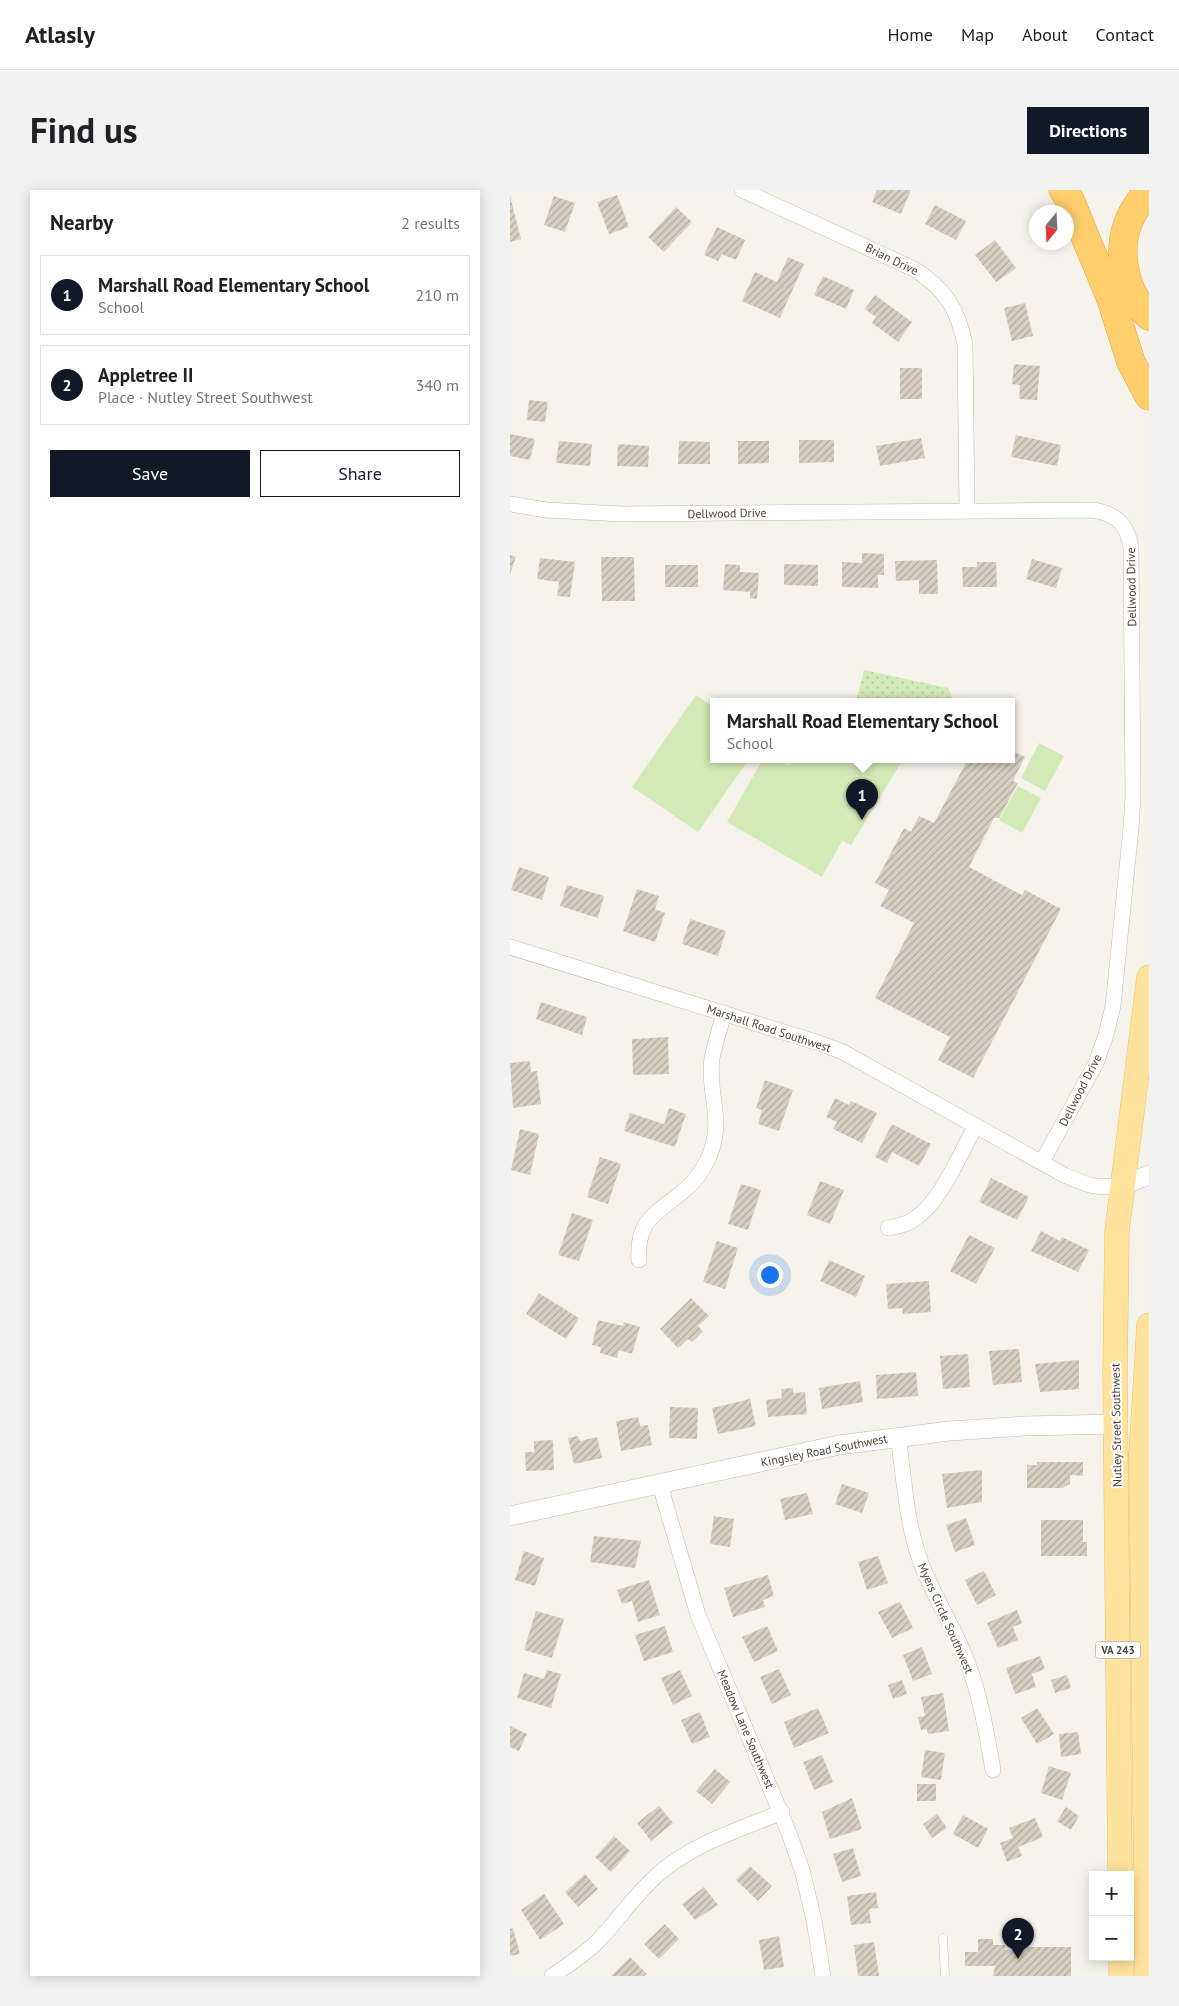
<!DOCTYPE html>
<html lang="en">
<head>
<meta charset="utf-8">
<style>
  body { margin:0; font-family:"PT Sans",sans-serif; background:#f2f2f2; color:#202124 }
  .controls { position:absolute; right:15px; bottom:15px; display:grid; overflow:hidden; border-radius:0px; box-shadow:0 2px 12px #0003 }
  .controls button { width:45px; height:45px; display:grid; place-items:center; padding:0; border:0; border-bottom:1px solid #e0e0e0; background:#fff; color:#202124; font:25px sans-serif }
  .compass { position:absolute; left:519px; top:15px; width:45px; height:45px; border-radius:50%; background:#fff; box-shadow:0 2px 12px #0003; rotate:198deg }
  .you { position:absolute; left:259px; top:1084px; width:18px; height:18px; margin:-12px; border:4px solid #fff; border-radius:50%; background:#1a73e8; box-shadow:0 0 0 8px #1a73e833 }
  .badge { display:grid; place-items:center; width:32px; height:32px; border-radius:50%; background:#111827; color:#fff; font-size:16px; font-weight:700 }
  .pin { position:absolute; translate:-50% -41px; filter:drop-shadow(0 1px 2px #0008) }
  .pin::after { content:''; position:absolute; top:26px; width:18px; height:15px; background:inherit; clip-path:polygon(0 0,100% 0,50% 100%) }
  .popup { position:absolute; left:200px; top:508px; width:305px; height:65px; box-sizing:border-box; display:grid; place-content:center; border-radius:0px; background:#fff; filter:drop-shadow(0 1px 4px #0005); font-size:16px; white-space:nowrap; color:#757577 }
  .popup b { font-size:19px; color:#202124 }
  .popup::after { content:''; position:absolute; left:50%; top:100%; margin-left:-10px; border:10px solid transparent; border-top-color:#fff }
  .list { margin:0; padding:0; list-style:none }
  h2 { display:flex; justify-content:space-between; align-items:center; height:65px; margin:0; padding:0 20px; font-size:21px }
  h2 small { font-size:16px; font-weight:400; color:#757577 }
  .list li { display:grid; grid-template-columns:32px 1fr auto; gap:15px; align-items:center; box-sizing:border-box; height:80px; margin:0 10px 10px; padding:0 10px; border:1px solid #e0e0e0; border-radius:0px }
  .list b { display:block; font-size:19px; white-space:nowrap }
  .list p { margin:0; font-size:16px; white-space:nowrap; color:#757577 }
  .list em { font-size:16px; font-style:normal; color:#757577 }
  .actions { display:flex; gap:10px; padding:15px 20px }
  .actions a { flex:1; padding:11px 0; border:1px solid #111827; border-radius:0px; text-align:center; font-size:18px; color:#111827 }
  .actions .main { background:#111827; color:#fff }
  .map { position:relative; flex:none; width:639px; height:1786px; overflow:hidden; border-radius:0px }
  header { display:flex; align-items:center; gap:30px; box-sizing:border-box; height:70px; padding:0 25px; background:#fff; border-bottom:1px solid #e0e0e0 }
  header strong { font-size:24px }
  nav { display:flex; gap:28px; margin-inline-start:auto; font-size:18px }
  .intro { display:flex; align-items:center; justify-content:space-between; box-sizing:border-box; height:120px; padding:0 30px }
  h1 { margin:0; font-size:35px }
  .button { padding:12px 22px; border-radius:0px; background:#111827; color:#fff; font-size:18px; font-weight:700 }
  main { display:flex; gap:30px; padding:0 30px }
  aside { flex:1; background:#fff; border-radius:0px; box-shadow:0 2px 12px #0003 }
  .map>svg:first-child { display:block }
  .green { fill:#d2eab5 }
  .park { fill:url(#park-dots) }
  .building { fill:url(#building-hatch) }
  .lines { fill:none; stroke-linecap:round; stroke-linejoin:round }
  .service-casing { stroke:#c2bbae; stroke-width:9 }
  .minor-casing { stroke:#c2bbae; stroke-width:16 }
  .tertiary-casing { stroke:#c2bbae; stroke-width:20 }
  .primary-casing { stroke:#e6c16a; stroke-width:25 }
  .motorway-casing { stroke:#e0a43c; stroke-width:29 }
  .service { stroke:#fff; stroke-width:8 }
  .minor { stroke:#fff; stroke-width:15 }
  .tertiary { stroke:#fff; stroke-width:19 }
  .primary { stroke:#ffe39c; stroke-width:24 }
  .motorway { stroke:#ffcf6e; stroke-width:28 }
  .labels { text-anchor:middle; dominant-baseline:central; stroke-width:4; stroke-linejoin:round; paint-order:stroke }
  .shield { fill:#fff; stroke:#817c74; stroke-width:1 }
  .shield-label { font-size:11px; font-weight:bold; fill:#4b4439 }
  .street-label { font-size:12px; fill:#4b4439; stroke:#fff }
</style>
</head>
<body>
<header>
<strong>Atlasly</strong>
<nav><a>Home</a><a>Map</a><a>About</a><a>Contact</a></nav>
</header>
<div class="intro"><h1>Find us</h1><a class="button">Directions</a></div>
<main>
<aside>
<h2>Nearby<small>2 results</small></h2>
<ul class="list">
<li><span class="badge">1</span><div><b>Marshall Road Elementary School</b><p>School</p></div><em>210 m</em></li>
<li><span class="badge">2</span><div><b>Appletree II</b><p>Place · Nutley Street Southwest</p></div><em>340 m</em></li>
</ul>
<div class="actions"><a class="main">Save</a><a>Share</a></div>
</aside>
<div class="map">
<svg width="639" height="1786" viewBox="0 0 639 1786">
  <defs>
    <pattern id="park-dots" width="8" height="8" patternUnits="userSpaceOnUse" patternTransform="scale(1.25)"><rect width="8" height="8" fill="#d2eab5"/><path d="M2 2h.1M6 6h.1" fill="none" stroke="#b6ca9c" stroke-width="1.8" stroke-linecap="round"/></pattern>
    <pattern id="building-hatch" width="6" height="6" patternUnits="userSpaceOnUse" patternTransform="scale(1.25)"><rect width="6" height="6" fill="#d8cfc1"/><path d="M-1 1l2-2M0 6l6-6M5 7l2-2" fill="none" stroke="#b1aa9e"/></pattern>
  </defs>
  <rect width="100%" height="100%" fill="#f6f3ec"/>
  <path class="green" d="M 186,505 L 203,517 L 203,569 L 239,569 L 188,642 L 122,597 Z
    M 529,553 L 554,566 L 535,601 L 511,588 Z
    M 253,569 L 266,569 L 280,576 L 279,569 L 392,569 L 392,571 L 341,655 L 332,651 L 312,687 L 217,632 Z
    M 508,596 L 531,608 L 512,643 L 489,630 Z"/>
  <path class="park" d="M 354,480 L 438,498 L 444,511 L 346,511 Z"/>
  <path class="building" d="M 367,0 L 401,0 L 391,24 L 362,12 Z
    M 107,5 L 119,37 L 99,44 L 87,12 Z
    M 0,6 L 11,49 L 0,52 Z
    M 44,6 L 65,13 L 55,42 L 34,35 Z
    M 425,15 L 456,31 L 446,50 L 415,34 Z
    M 166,17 L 182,32 L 154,62 L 138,47 Z
    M 207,37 L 235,50 L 226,70 L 212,64 L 208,71 L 194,65 Z
    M 485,50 L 506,78 L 486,92 L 465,65 Z
    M 278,67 L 294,74 L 270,128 L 232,111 L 245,82 L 267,92 Z
    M 313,86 L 344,100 L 336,119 L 304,105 Z
    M 365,105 L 402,132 L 388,152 L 362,133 L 366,127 L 355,119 Z
    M 515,113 L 523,146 L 502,151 L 494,118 Z
    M 504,174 L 530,176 L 527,210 L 509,209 L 510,195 L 502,194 Z
    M 390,178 L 412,178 L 412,209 L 390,209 Z
    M 19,210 L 38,212 L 35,232 L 17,230 Z
    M 0,244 L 25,249 L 20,270 L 0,266 Z
    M 506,245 L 551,255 L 547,276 L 501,267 Z
    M 411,248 L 415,268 L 370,276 L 366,256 Z
    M 289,250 L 324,250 L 324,272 L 289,273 Z
    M 49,251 L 82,254 L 80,276 L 46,273 Z
    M 169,251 L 200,252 L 200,274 L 168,274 Z
    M 228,251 L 259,251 L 259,273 L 228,274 Z
    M 108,254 L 139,256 L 138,277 L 107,276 Z
    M 352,363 L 374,364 L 374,385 L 368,385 L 368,398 L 332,397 L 332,372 L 352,373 Z
    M 0,365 L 6,367 L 0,384 Z
    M 91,367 L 124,367 L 125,411 L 92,411 Z
    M 30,368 L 65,372 L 60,407 L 47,406 L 49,392 L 27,389 Z
    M 522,369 L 552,378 L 546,398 L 516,389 Z
    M 427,370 L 428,404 L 409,404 L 409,390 L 386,391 L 385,371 Z
    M 467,372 L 486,372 L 487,397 L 453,397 L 452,377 L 467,377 Z
    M 215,374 L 230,375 L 230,382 L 249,383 L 247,409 L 240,408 L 240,402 L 213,400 Z
    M 274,374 L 308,375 L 308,396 L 274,395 Z
    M 155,375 L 188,375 L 188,397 L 155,397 Z
    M 501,560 L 515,567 L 503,591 L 508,593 L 489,628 L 484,628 L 459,677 L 512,705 L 515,700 L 551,719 L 463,888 L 428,870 L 440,847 L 365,808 L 404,733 L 370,716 L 379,700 L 365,693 L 394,638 L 401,642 L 409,626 L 424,633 L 458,569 L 501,569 Z
    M 9,677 L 39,687 L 32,710 L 1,700 Z
    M 57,695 L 94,706 L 88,728 L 50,716 Z
    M 127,699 L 149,706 L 145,719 L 155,723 L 145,752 L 113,741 Z
    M 180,729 L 216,741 L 208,766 L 172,754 Z
    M 31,812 L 77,827 L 72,845 L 26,829 Z
    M 158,847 L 159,884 L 123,885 L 122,849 Z
    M 20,871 L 21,882 L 27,881 L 31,914 L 3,918 L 0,873 Z
    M 255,890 L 283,900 L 269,941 L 248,934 L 252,920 L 246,918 Z
    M 325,908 L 339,915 L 341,911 L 367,923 L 352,953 L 323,939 L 327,932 L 316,927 Z
    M 159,918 L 176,924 L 165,957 L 114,941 L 120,923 L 154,934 Z
    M 382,934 L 421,954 L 409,976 L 382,962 L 377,973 L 365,967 Z
    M 10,939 L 29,944 L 20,985 L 1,980 Z
    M 90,967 L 111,974 L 98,1014 L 77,1007 Z
    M 481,988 L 519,1007 L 507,1030 L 469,1012 Z
    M 310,991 L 334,1000 L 320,1034 L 297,1025 Z
    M 231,994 L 251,1000 L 238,1040 L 218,1034 Z
    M 62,1023 L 83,1030 L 69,1071 L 48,1065 Z
    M 531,1041 L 550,1051 L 552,1047 L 579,1060 L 568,1082 L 521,1061 Z
    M 459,1045 L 485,1058 L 466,1094 L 440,1081 Z
    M 207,1051 L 228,1058 L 215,1099 L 193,1092 Z
    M 319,1070 L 355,1086 L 346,1107 L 310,1091 Z
    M 419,1091 L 421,1122 L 393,1124 L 392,1118 L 378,1119 L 376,1094 Z
    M 29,1103 L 69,1128 L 56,1149 L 16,1124 Z
    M 181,1108 L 199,1126 L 188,1136 L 193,1141 L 182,1152 L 178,1149 L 168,1158 L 150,1139 Z
    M 88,1130 L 113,1136 L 114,1132 L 130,1137 L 122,1164 L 109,1160 L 107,1168 L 90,1163 L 91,1157 L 82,1155 Z
    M 509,1159 L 512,1192 L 483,1195 L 479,1161 Z
    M 458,1164 L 460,1197 L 433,1199 L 430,1166 Z
    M 569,1170 L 569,1199 L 530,1202 L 525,1174 Z
    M 406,1182 L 408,1206 L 367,1209 L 366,1185 Z
    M 350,1191 L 353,1212 L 312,1219 L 309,1198 Z
    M 283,1198 L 283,1203 L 295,1202 L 297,1224 L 258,1227 L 256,1210 L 272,1208 L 271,1199 Z
    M 240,1209 L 246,1236 L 208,1244 L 202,1218 Z
    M 160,1217 L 188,1218 L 187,1249 L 159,1248 Z
    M 128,1227 L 130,1236 L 138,1235 L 142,1255 L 111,1261 L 106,1231 Z
    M 68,1246 L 70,1251 L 87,1247 L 92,1268 L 64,1274 L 58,1248 Z
    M 43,1250 L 44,1280 L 16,1281 L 15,1262 L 24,1262 L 24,1251 Z
    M 527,1272 L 573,1272 L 573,1286 L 560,1285 L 560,1294 L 552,1298 L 517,1298 L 517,1275 L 527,1275 Z
    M 472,1280 L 472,1312 L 437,1318 L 432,1284 Z
    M 332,1294 L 359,1303 L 352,1323 L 325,1314 Z
    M 297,1303 L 303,1324 L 275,1330 L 270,1309 Z
    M 204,1326 L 224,1329 L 220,1357 L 200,1354 Z
    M 456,1328 L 465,1355 L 445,1362 L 436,1335 Z
    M 531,1330 L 573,1330 L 573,1352 L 577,1352 L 577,1366 L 531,1366 Z
    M 84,1346 L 131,1351 L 125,1378 L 80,1372 Z
    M 14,1361 L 34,1368 L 25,1396 L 5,1390 Z
    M 368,1366 L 378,1393 L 357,1400 L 348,1372 Z
    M 474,1381 L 486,1405 L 467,1415 L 455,1390 Z
    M 258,1385 L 264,1406 L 253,1410 L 255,1417 L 223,1427 L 214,1398 Z
    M 139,1390 L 150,1425 L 128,1432 L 122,1411 L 112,1414 L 107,1400 Z
    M 390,1412 L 403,1438 L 382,1448 L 368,1422 Z
    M 507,1420 L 512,1433 L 503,1437 L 508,1450 L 488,1458 L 477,1433 Z
    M 26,1421 L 54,1429 L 42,1468 L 14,1460 Z
    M 155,1436 L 163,1462 L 134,1471 L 125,1445 Z
    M 257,1436 L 268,1461 L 244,1472 L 232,1447 Z
    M 412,1457 L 422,1484 L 403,1491 L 393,1465 Z
    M 530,1466 L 535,1479 L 522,1484 L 526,1497 L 505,1504 L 496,1478 Z
    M 269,1479 L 281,1505 L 262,1514 L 250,1487 Z
    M 37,1480 L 51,1484 L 41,1518 L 7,1508 L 14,1483 L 34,1489 Z
    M 170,1480 L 182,1506 L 163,1515 L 151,1488 Z
    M 557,1485 L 561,1498 L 545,1503 L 541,1490 Z
    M 392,1490 L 397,1504 L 383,1509 L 378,1495 Z
    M 433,1503 L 439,1541 L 418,1544 L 417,1539 L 411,1540 L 408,1527 L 415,1526 L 411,1507 Z
    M 308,1518 L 319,1543 L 284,1558 L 274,1532 Z
    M 527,1518 L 544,1544 L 527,1554 L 511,1528 Z
    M 190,1522 L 200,1547 L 182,1554 L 171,1530 Z
    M 0,1536 L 17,1544 L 9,1561 L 0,1557 Z
    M 568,1542 L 571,1564 L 551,1567 L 549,1544 Z
    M 415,1560 L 435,1563 L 431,1590 L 411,1587 Z
    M 312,1565 L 323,1592 L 304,1600 L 293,1572 Z
    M 539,1576 L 561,1583 L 552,1610 L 531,1603 Z
    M 205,1579 L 220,1592 L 202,1614 L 186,1601 Z
    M 407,1594 L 426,1594 L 426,1611 L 407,1611 Z
    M 342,1608 L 352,1639 L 320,1649 L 312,1622 Z
    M 149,1616 L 163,1633 L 141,1651 L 127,1633 Z
    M 556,1617 L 569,1626 L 561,1640 L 547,1631 Z
    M 427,1624 L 437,1638 L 422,1648 L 413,1634 Z
    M 453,1625 L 478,1639 L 468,1658 L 443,1644 Z
    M 525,1628 L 533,1647 L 508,1657 L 512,1666 L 497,1672 L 490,1653 L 503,1648 L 499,1638 Z
    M 104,1646 L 120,1661 L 101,1682 L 85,1667 Z
    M 343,1658 L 351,1686 L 332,1692 L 323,1664 Z
    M 240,1676 L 262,1696 L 248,1711 L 226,1690 Z
    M 75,1684 L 88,1699 L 68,1717 L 55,1702 Z
    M 194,1697 L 208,1715 L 185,1730 L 172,1714 Z
    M 366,1702 L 368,1718 L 359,1719 L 361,1733 L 341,1735 L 337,1706 Z
    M 34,1704 L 54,1734 L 30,1750 L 11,1720 Z
    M 155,1734 L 169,1749 L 149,1769 L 134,1754 Z
    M 3,1738 L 10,1764 L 0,1766 L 0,1739 Z
    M 269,1746 L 274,1777 L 254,1780 L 249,1750 Z
    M 468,1749 L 483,1749 L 483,1755 L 495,1755 L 495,1760 L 514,1760 L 514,1757 L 561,1757 L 561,1786 L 483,1786 L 485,1776 L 455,1776 L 455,1762 L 468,1762 Z
    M 364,1752 L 369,1786 L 348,1786 L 344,1755 Z
    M 120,1767 L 137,1784 L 134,1786 L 101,1786 Z"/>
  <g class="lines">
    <defs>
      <path id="service" d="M 433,1748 L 435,1786"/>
      <path id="minor" d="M 232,0 L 404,79 C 435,99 448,118 455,155 L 457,320
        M 0,314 L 36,320 L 112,324 L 583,320 C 606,324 617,333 621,357 L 623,607 L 621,638 L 603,816 L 596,845 L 586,873 L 532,972
        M 0,757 L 309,853 L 333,862 L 554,985 C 579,996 585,999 613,995
        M 378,1038 C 389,1036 399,1034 407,1027 C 431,1011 451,961 466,936
        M 129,1070 C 126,1032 145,1024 171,1003 C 183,994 193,980 199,967 C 215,929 197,904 202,868 C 205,853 210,838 214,823
        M 388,1246 C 394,1287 396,1331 410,1370 C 421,1401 439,1429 452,1459 C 469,1497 476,1539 483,1580
        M 150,1295 L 188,1425 L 279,1643 L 292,1680 L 304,1730 L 313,1786
        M 42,1786 C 58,1775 74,1765 88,1751 C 108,1730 124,1706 146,1686 C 181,1654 229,1640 272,1622"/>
      <path id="tertiary" d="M 613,995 L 639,985
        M 0,1326 L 329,1255 L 439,1241 L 515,1236 L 606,1234"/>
      <path id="primary" d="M 610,1685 L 605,1183 L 607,1041 L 639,787
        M 611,1767 L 611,1786
        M 637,1786 L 631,1264 L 639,1135"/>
      <path id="motorway" d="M 553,0 L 560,10 L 601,109 L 621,172 L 639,206
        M 638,0 C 630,11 621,23 617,36 C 607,66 616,104 639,126"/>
    </defs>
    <use href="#service" class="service-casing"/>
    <use href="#minor" class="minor-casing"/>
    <use href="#tertiary" class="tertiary-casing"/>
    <use href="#primary" class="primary-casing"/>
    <use href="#motorway" class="motorway-casing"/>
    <use href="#service" class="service"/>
    <use href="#minor" class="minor"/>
    <use href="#tertiary" class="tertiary"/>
    <use href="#primary" class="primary"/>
    <use href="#motorway" class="motorway"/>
  </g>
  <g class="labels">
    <rect class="shield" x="585.5" y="1451.5" width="45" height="17" rx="4"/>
    <g class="shield-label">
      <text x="608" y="1460">VA 243</text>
    </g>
    <g class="street-label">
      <text transform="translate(382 69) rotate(26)">Brian Drive</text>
      <text transform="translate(217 323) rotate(-1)">Dellwood Drive</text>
      <text transform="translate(621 397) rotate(-91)">Dellwood Drive</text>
      <text transform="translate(259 838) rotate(18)">Marshall Road Southwest</text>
      <text transform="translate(570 900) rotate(-63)">Dellwood Drive</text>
      <text transform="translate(606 1235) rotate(-91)">Nutley Street Southwest</text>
      <text transform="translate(314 1260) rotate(-11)">Kingsley Road Southwest</text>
      <text transform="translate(436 1428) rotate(66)">Myers Circle Southwest</text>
      <text transform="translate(236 1539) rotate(67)">Meadow Lane Southwest</text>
    </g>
  </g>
</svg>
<div class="controls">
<button>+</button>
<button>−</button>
</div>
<svg class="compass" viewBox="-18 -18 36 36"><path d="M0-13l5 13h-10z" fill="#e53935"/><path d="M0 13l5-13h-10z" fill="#757577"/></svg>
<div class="you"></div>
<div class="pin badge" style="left:352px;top:630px">1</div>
<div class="popup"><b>Marshall Road Elementary School</b>School</div>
<div class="pin badge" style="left:508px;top:1769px">2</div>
</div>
</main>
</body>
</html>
